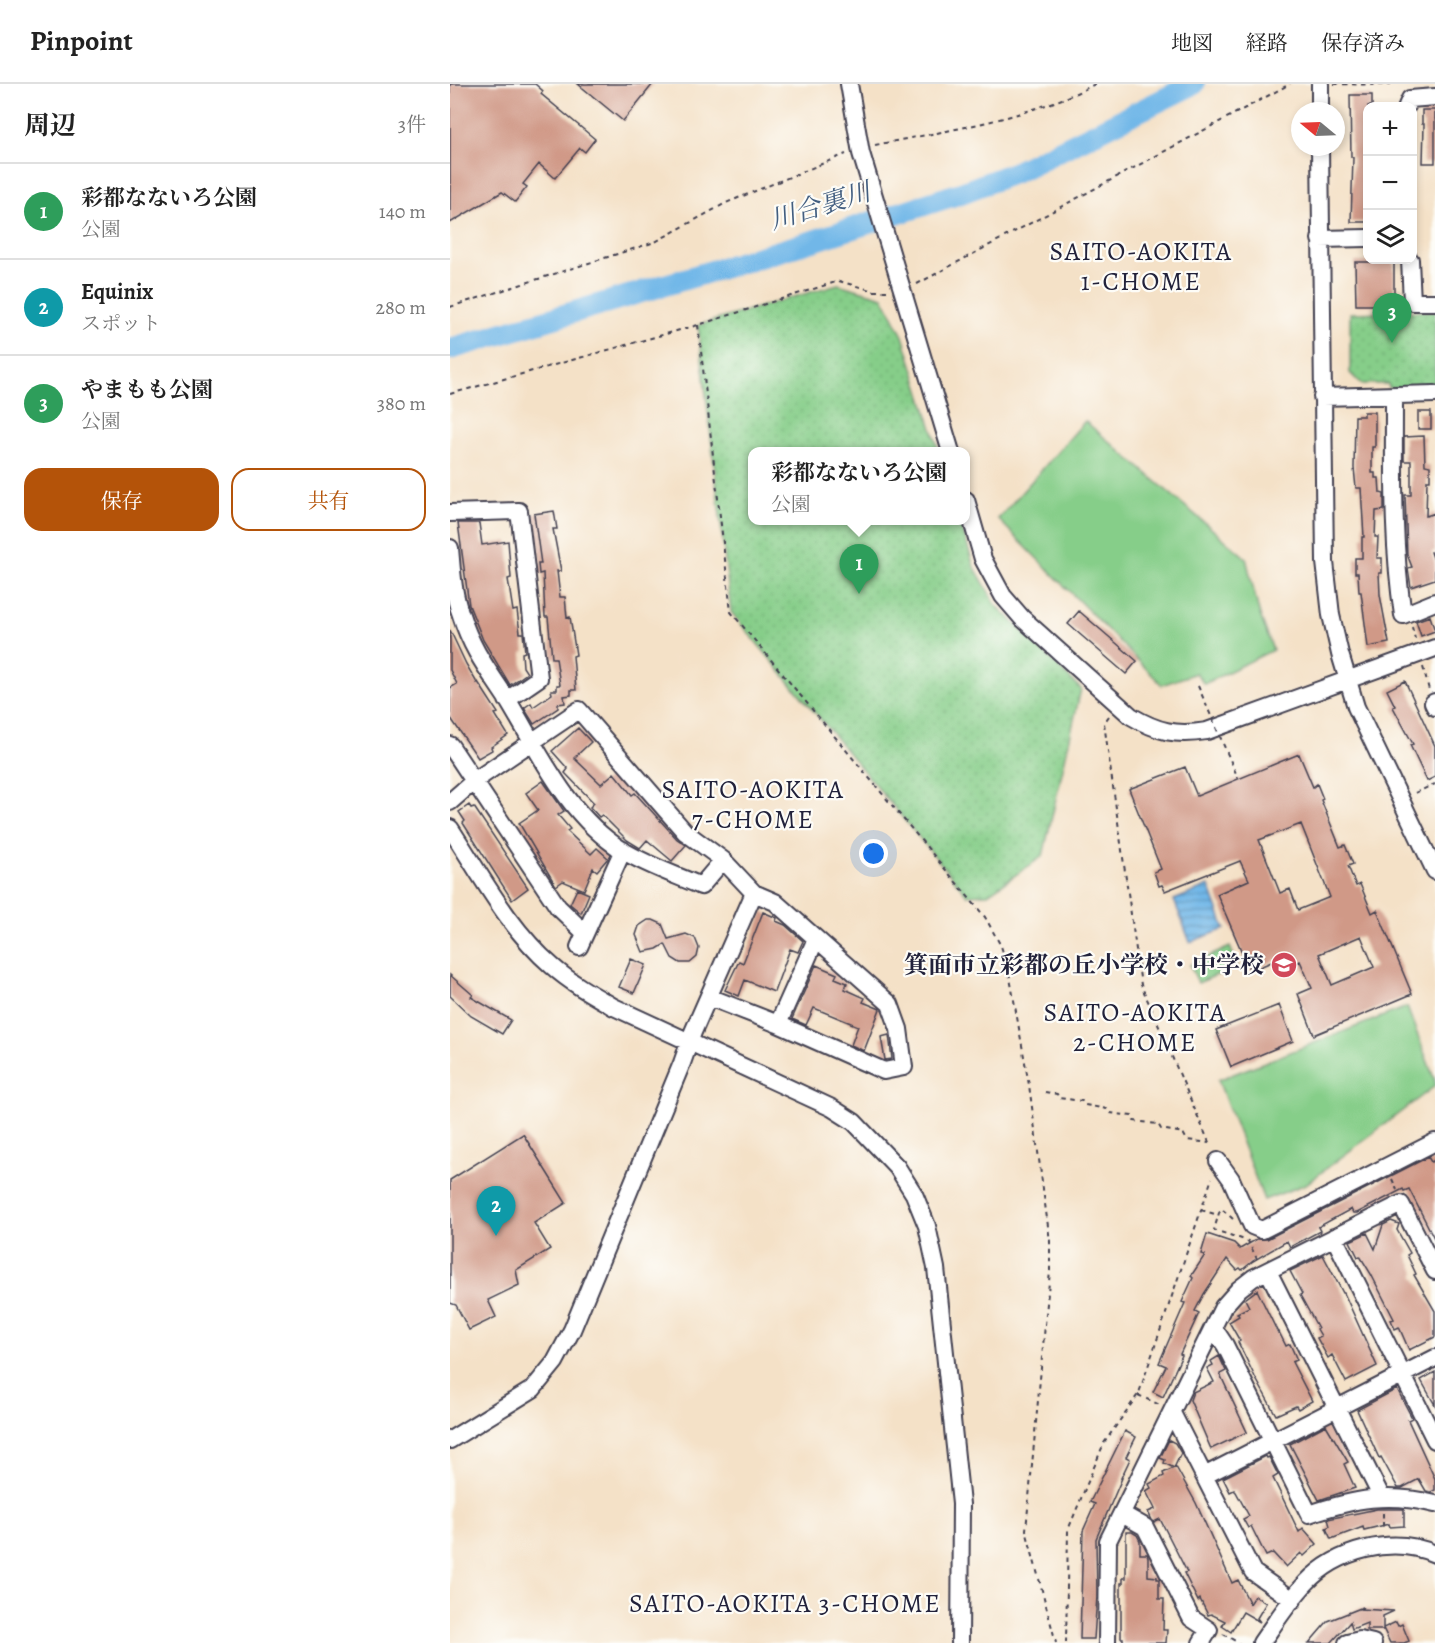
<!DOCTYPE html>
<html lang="ja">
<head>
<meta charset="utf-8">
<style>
  body { margin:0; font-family:Alegreya,"Noto Serif JP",serif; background:#f2f2f2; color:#222 }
  .controls { position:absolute; right:18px; top:18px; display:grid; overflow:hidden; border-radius:12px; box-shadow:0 3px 9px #0003 }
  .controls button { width:54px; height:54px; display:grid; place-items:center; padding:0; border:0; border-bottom:2px solid #e0e0e0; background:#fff; color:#222; font:30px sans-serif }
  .compass { position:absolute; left:841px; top:18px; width:54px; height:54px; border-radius:50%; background:#fff; box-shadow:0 3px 9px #0003; rotate:289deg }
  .you { position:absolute; left:424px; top:770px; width:21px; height:21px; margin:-15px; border:4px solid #fff; border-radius:50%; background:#1a73e8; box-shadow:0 0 0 9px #1a73e833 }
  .badge { display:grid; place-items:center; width:39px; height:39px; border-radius:50%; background:#b45309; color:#fff; font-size:20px; font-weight:700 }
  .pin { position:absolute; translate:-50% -50px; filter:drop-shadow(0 2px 3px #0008) }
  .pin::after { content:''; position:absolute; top:32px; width:21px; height:18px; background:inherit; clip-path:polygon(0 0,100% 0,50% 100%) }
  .popup { position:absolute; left:298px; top:363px; width:222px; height:78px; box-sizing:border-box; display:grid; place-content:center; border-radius:12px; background:#fff; filter:drop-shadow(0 2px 4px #0005); font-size:20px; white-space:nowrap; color:#767676 }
  .popup b { font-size:22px; color:#222 }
  .popup::after { content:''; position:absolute; left:50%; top:100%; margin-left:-12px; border:12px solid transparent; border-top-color:#fff }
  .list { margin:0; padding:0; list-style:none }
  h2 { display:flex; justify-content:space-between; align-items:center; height:78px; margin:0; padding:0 24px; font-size:26px }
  h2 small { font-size:20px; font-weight:400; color:#767676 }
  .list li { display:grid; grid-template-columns:39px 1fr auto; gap:18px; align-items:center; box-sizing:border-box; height:96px; padding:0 24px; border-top:2px solid #e0e0e0 }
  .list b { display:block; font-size:22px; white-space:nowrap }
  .list p { margin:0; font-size:20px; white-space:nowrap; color:#767676 }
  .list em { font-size:20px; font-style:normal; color:#767676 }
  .actions { display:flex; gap:12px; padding:18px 24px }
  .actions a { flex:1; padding:14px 0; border:2px solid #b45309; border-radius:18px; text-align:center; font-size:21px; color:#b45309 }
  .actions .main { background:#b45309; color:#fff }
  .icon { flex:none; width:33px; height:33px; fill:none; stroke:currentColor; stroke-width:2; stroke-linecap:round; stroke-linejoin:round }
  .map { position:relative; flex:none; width:985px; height:1559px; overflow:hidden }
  header { display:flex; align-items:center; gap:36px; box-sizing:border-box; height:84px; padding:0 30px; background:#fff; border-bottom:2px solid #e0e0e0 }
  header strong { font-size:28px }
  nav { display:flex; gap:33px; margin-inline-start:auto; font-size:21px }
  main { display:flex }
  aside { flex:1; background:#fff }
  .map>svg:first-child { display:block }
  .grass { fill:url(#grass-dots); stroke:#547862; stroke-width:1.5 }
  .garden { fill:#86ce89; stroke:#547862; stroke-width:1.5 }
  .water { fill:url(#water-rules); stroke:#4a6c92; stroke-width:1.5 }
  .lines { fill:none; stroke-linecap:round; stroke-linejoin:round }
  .river { stroke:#71b7e8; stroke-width:22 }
  .building { fill:#d09987; fill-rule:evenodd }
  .minor-casing { stroke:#423f50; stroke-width:20 }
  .path { stroke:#423f50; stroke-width:2; stroke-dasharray:4.5 4.5; stroke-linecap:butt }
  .minor { stroke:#fff; stroke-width:16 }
  .path-bridge { stroke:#423f50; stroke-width:2; stroke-dasharray:4.5 4.5; stroke-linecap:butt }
  .labels { text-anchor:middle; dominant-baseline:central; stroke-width:4.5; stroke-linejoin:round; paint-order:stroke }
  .poi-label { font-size:24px; font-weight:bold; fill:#22223b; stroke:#fdfcf7; text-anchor:end }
  .water-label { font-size:26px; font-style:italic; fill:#425e80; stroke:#fdfcf7 }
  .neighbourhood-label { font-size:26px; letter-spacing:1.5px; fill:#22223b; stroke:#fdfcf7 }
</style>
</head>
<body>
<header>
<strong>Pinpoint</strong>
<nav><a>地図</a><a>経路</a><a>保存済み</a></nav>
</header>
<main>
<aside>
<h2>周辺<small>3件</small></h2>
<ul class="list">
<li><span class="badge" style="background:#2e9e5b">1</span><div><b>彩都なないろ公園</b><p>公園</p></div><em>140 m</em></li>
<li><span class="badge" style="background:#0f9aa8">2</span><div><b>Equinix</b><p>スポット</p></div><em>280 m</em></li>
<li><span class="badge" style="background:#2e9e5b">3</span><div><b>やまもも公園</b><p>公園</p></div><em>380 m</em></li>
</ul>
<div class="actions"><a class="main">保存</a><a>共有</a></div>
</aside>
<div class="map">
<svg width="985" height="1559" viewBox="0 0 985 1559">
  <defs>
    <pattern id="grass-dots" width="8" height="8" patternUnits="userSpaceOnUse" patternTransform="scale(1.5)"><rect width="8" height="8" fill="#86ce89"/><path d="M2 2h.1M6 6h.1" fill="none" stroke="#73b177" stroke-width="1.8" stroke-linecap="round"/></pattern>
    <pattern id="water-rules" width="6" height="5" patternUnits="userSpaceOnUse" patternTransform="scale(1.5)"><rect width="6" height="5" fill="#71b7e8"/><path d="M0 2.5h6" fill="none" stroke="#5c94bd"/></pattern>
  </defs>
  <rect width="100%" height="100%" fill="#fdfcf7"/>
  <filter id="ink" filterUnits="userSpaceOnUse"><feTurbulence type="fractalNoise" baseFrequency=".0167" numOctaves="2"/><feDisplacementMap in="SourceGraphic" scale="12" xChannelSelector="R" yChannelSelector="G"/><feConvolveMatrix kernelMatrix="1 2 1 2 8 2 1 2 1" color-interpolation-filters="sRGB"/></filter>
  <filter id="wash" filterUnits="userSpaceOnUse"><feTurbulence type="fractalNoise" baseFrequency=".008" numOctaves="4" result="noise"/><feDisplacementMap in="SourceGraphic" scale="24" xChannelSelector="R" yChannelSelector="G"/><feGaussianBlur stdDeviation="1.35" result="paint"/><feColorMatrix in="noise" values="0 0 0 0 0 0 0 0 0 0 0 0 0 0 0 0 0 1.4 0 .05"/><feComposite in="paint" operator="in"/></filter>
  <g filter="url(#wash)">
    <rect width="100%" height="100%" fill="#f4e1c7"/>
    <path class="grass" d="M 388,200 L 433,213 L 453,252 L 489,367 L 302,368 L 302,436 L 510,437 L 523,480 L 546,521 L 631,605 L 593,772 L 538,810 L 517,811 L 281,528 L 248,241 Z
      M 985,227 L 985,304 L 939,304 L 938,300 L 911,300 L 900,289 L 900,229 Z"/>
    <path class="garden" d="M 635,337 L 796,474 L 809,528 L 823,566 L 754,600 L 746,589 L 712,601 L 548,435 Z
      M 780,863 L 788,882 L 748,899 L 740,881 Z
      M 957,923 L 985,997 L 985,1002 L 856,1100 L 814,1116 L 768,996 Z"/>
    <path class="water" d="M 759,802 L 775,845 L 740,858 L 724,816 Z"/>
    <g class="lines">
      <path class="river" d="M 0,265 L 363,157 L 511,109 L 566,88 L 744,0"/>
    </g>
    <g id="blocks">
      <path class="building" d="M 0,0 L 85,0 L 93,7 L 91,10 L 145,55 L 135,68 L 130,64 L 105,94 L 89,80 L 73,100 L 77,103 L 65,118 L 52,108 L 0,139 Z
        M 128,0 L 203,0 L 173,37 Z
        M 900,11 L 922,11 L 922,22 L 918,22 L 918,138 L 901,138 L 903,73 L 901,73 Z
        M 972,26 L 985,26 L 985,79 L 973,79 L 974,40 L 972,40 Z
        M 933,176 L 944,176 L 944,212 L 950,212 L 950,224 L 931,224 L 931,221 L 906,221 L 905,178 L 933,178 Z
        M 914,328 L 925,328 L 925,363 L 922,363 L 922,389 L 925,389 L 925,394 L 929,394 L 930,409 L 934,410 L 934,426 L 926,427 L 925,453 L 928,453 L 927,474 L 932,474 L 932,489 L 929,489 L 930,511 L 939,559 L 918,563 L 911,508 L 909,508 L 908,489 L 905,489 L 905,474 L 912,474 L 912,453 L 914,453 L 911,404 L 906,404 L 904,384 L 905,332 L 914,332 Z
        M 968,328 L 981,328 L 981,345 L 968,345 Z
        M 974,352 L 975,381 L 980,382 L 980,396 L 977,396 L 976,432 L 985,429 L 985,467 L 981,468 L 985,479 L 985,495 L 961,503 L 958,484 L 962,483 L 957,470 L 955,411 L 961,411 L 961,377 L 954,377 L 954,353 Z
        M 104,427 L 107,445 L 103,445 L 111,487 L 107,487 L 110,513 L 115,513 L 117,534 L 120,533 L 126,571 L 123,572 L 126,606 L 121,606 L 121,611 L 114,612 L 115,619 L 108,620 L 108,624 L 84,640 L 74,624 L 81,619 L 83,623 L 102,610 L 101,606 L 107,606 L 107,601 L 110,601 L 106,574 L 102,574 L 98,533 L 95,533 L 93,489 L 89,490 L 88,480 L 91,480 L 84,430 Z
        M 8,439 L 29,439 L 32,461 L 58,457 L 61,494 L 58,495 L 63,527 L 67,526 L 70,549 L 73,549 L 75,568 L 72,569 L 73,583 L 77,589 L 60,601 L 33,556 L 19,521 Z
        M 629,527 L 687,577 L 676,590 L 618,540 Z
        M 980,532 L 985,547 L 971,552 L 966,537 Z
        M 0,546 L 16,580 L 27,599 L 28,598 L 48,629 L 45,630 L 58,651 L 41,663 L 42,666 L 28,674 L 0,633 L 0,604 L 7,600 L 0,586 Z
        M 955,597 L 985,662 L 985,693 L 977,697 L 960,661 L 963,660 L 943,623 L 945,622 L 937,606 Z
        M 128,644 L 141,658 L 124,674 L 151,700 L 164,689 L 182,711 L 185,709 L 227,755 L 236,761 L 222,777 L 197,756 L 190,764 L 177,756 L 152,731 L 149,733 L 140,723 L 144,719 L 115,689 L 118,685 L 102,667 Z
        M 849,670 L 863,703 L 867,700 L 873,715 L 871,716 L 890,763 L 895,761 L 903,780 L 898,782 L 906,802 L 910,800 L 922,829 L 927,826 L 962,910 L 864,951 L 848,910 L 862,904 L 850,877 L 835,884 L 831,874 L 800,887 L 767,810 L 799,796 L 790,777 L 715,807 L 712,801 L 709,802 L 704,788 L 711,785 L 679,705 L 735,683 L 747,712 ZM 851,740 L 880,813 L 848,826 L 840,805 L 830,809 L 809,756 ZM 911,852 L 924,883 L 882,901 L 869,870 Z
        M 93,697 L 114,727 L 108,731 L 120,745 L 117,747 L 141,770 L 147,764 L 158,774 L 147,787 L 143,784 L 134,806 L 113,797 L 106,802 L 69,739 L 88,726 L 76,709 Z
        M 19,721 L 21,724 L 24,723 L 78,804 L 62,816 L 13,739 L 15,737 L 9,728 Z
        M 127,805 L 139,810 L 131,829 L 120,820 Z
        M 313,828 L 327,834 L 326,837 L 335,841 L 353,857 L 348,868 L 340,865 L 324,908 L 295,896 L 289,912 L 275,906 L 289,877 L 293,879 Z
        M 198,836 L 203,836 L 212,840 L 218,855 L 236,850 L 245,854 L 249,864 L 247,873 L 240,879 L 230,879 L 222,874 L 215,860 L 207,865 L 193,868 L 186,851 L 189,842 Z
        M 181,875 L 196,881 L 184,909 L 169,903 Z
        M 366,881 L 387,890 L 385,894 L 397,899 L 395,905 L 415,914 L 413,918 L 430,925 L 414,967 L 401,961 L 408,942 L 364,924 L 356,941 L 342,935 Z
        M 0,891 L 23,911 L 21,913 L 61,936 L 52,950 L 21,932 L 0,912 Z
        M 829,921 L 843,957 L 781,983 L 766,946 Z
        M 439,951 L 442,975 L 435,976 L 431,953 Z
        M 73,1050 L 116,1119 L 84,1139 L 100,1165 L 66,1186 L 69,1201 L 38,1216 L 46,1233 L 19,1246 L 6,1221 L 0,1219 L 0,1096 Z
        M 978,1073 L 981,1078 L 985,1076 L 985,1156 L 959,1105 L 954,1107 L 953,1105 L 907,1129 L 903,1129 L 901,1125 L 868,1143 L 870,1147 L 840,1163 L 837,1157 L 803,1177 L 792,1186 L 790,1184 L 787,1186 L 777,1175 L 754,1210 L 745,1227 L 749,1229 L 730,1270 L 732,1271 L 713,1313 L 703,1308 L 716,1282 L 709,1279 L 735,1219 L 732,1218 L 743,1194 L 741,1192 L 755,1171 L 751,1170 L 757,1150 L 784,1159 L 790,1165 L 807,1155 L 817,1155 Z
        M 941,1137 L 949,1140 L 947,1146 L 960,1169 L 957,1171 L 966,1190 L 964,1191 L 985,1227 L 985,1253 L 959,1266 L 949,1243 L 945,1245 L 941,1236 L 944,1235 L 921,1190 L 910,1172 L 908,1173 L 900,1157 L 917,1149 L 925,1165 L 933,1141 Z
        M 873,1171 L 893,1209 L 894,1209 L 927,1282 L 896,1298 L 882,1271 L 878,1274 L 867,1254 L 871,1252 L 867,1245 L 868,1244 L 850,1211 L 852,1210 L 840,1187 Z
        M 807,1206 L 828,1249 L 829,1248 L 836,1262 L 840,1260 L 847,1276 L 842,1278 L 862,1317 L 848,1325 L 846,1322 L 826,1331 L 805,1293 L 788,1258 L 790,1257 L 779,1238 L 789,1232 L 787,1229 L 799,1223 L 795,1215 Z
        M 769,1272 L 776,1287 L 770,1290 L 797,1348 L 761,1365 L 740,1316 L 743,1308 L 764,1298 L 757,1284 L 763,1281 L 761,1277 Z
        M 985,1288 L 985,1321 L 971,1296 Z
        M 947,1305 L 962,1334 L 958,1336 L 985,1395 L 985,1406 L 981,1408 L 976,1407 L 969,1395 L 952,1404 L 948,1404 L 931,1373 L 929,1374 L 907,1326 Z
        M 876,1341 L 898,1378 L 894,1380 L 905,1404 L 869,1416 L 840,1360 Z
        M 675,1347 L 686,1353 L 676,1373 L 680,1375 L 671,1394 L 672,1394 L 646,1455 L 647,1512 L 644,1555 L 630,1555 L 633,1447 L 645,1420 L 640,1418 Z
        M 719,1356 L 725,1359 L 731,1369 L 724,1384 L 714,1379 L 715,1376 L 710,1374 Z
        M 816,1372 L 817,1374 L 819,1373 L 828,1391 L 823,1394 L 849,1448 L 853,1444 L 867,1460 L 854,1472 L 851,1469 L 836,1483 L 823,1469 L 816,1472 L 801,1442 L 798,1444 L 793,1435 L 799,1432 L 786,1408 L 784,1406 L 780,1408 L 773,1394 Z
        M 726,1383 L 746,1419 L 782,1499 L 788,1496 L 800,1520 L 805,1512 L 816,1519 L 807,1534 L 810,1538 L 793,1528 L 781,1548 L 772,1542 L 775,1537 L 761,1530 L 758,1531 L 750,1515 L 748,1517 L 734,1489 L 737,1488 L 710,1435 L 704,1438 L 702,1436 L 698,1428 L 705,1425 L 696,1407 L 701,1404 L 699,1400 L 714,1392 L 713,1389 Z
        M 927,1425 L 954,1425 L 954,1442 L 940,1443 L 939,1440 L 914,1446 L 913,1443 L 881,1455 L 876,1444 L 880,1442 L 878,1435 Z
        M 676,1448 L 682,1448 L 687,1451 L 690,1457 L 690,1470 L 697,1470 L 698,1473 L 698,1492 L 707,1493 L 707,1495 L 709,1495 L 709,1515 L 714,1515 L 713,1546 L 717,1546 L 716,1559 L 673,1559 L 673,1554 L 671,1554 L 671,1499 L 673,1499 L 673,1494 L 676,1494 Z
        M 913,1523 L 911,1525 L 944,1527 L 933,1532 L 933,1546 L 917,1546 L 917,1539 L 902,1545 L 900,1538 L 881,1559 L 859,1559 L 878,1537 Z
        M 946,1538 L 948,1542 L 952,1540 L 959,1557 L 954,1559 L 940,1559 L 933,1544 Z"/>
    </g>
  </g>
  <g filter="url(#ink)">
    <use href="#blocks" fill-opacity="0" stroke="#423f50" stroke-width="1.5"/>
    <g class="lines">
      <defs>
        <path id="minor" d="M 399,0 L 411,69 L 501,368
          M 870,0 L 870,27
          M 957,22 L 960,15 L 985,13
          M 870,63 L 875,478 L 881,531 L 890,570 L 906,623 L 985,787
          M 870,155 L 918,154
          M 960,176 L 962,218 L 985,218
          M 944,312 C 944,385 942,458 953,531 L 985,518
          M 872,313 L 985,310
          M 516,416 L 533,475 L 553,512 L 572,534 L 681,632 C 708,648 726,652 757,647 L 985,564
          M 0,429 L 69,427 L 89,594 L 57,616
          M 0,464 C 2,486 3,510 11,531 C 22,566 38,586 57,615 C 90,669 117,731 172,766 C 196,781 226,791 251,802 L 273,776
          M 985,618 L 983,619 L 985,623
          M 0,661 L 108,823 L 135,849
          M 0,718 L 24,697 L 129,626 L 235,748 L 273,776 L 304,809 L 325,818 L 440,920 L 449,945 L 454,983 L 434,987 L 328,940 L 259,913
          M 0,744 C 31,791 59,845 102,882 C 121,899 143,911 164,923 L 382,1024 L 404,1038 L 447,1083 L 464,1110 L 477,1142 L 486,1184 L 511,1420 L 510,1559
          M 129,863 L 173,766
          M 328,940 L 366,855
          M 768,1077 L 781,1095 L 802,1142 L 812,1146 L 985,1058
          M 884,1153 L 985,1356
          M 818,1187 L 932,1414
          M 763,1243 L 775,1261 L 859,1430 C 904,1415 938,1408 985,1420
          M 722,1329 L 803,1488 L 843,1516
          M 0,1356 L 83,1305 L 105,1278 L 122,1246 L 232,979 L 243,948 L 304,809
          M 754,1392 L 985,1274
          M 672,1430 L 695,1443 L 741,1534 L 759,1546 L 751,1559
          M 657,1559 L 658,1457 L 773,1223 L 789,1205 L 803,1194 L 951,1120 L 985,1187
          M 811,1559 C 825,1539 839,1517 856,1499 C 887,1466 942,1451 985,1470
          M 897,1559 L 910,1556 L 923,1559"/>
      </defs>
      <use href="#minor" class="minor-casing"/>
      <path class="path" d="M 884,0 L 941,1
        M 425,61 C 499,46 577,35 645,0
        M 467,200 L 840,0
        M 0,223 L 205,158 L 276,119 L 396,70
        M 248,241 L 281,528 L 535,833 L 551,862 L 559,888 L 579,1001 L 600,1157 L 600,1187 L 576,1446 L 606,1559
        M 0,310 L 248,241 L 389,197 L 424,207 L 438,207
        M 962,543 L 965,555
        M 973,583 L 979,606
        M 659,632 L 654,639 L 691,901 L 761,1063
        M 965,709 L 985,700
        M 595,1008 L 607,1010 L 609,1014 L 632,1017 L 635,1021 L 657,1025 L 660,1029 L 682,1032 L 684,1037 L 708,1040 L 711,1045 L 733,1049 L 737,1056 L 759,1059
        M 942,1095 L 947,1106
        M 751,1126 L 768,1131
        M 783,1135 L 772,1125 L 769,1129 L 764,1146 L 798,1157 L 807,1175
        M 688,1311 L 710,1321
        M 933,1429 L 933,1447
        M 773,1550 L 789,1559
        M 616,1559 L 618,1446 L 654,1359 L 689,1309 L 762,1094"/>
      <use href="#minor" class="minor"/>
      <path class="path-bridge" d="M 748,602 L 788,694"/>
    </g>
  </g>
  <defs>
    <symbol id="school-disc" viewBox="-11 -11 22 22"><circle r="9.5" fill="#d1495b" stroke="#fdfcf7"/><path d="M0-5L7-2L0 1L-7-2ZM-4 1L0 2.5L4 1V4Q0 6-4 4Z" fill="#fff"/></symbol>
  </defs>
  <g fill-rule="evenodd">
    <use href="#school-disc" x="819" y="866" width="30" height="30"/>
  </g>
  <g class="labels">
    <g class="poi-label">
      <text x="814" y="881">箕面市立彩都の丘小学校・中学校</text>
    </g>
    <g class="water-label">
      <text transform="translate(370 122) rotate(-17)">川合裏川</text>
    </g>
    <g class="neighbourhood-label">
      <text x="691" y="167">SAITO-AOKITA<tspan x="691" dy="30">1-CHOME</tspan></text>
      <text x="303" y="705">SAITO-AOKITA<tspan x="303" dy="30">7-CHOME</tspan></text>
      <text x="685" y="928">SAITO-AOKITA<tspan x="685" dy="30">2-CHOME</tspan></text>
      <text x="335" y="1519">SAITO-AOKITA 3-CHOME</text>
    </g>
  </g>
</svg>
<div class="controls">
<button>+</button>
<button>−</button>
<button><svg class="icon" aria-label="layers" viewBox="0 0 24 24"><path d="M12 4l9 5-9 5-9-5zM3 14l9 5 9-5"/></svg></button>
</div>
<svg class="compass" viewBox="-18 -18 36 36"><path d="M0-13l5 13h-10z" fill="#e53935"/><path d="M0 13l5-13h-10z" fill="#767676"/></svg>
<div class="you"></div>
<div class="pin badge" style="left:409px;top:510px;background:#2e9e5b">1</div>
<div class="popup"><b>彩都なないろ公園</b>公園</div>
<div class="pin badge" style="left:46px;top:1152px;background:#0f9aa8">2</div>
<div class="pin badge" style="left:942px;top:259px;background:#2e9e5b">3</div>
</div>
</main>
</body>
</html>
